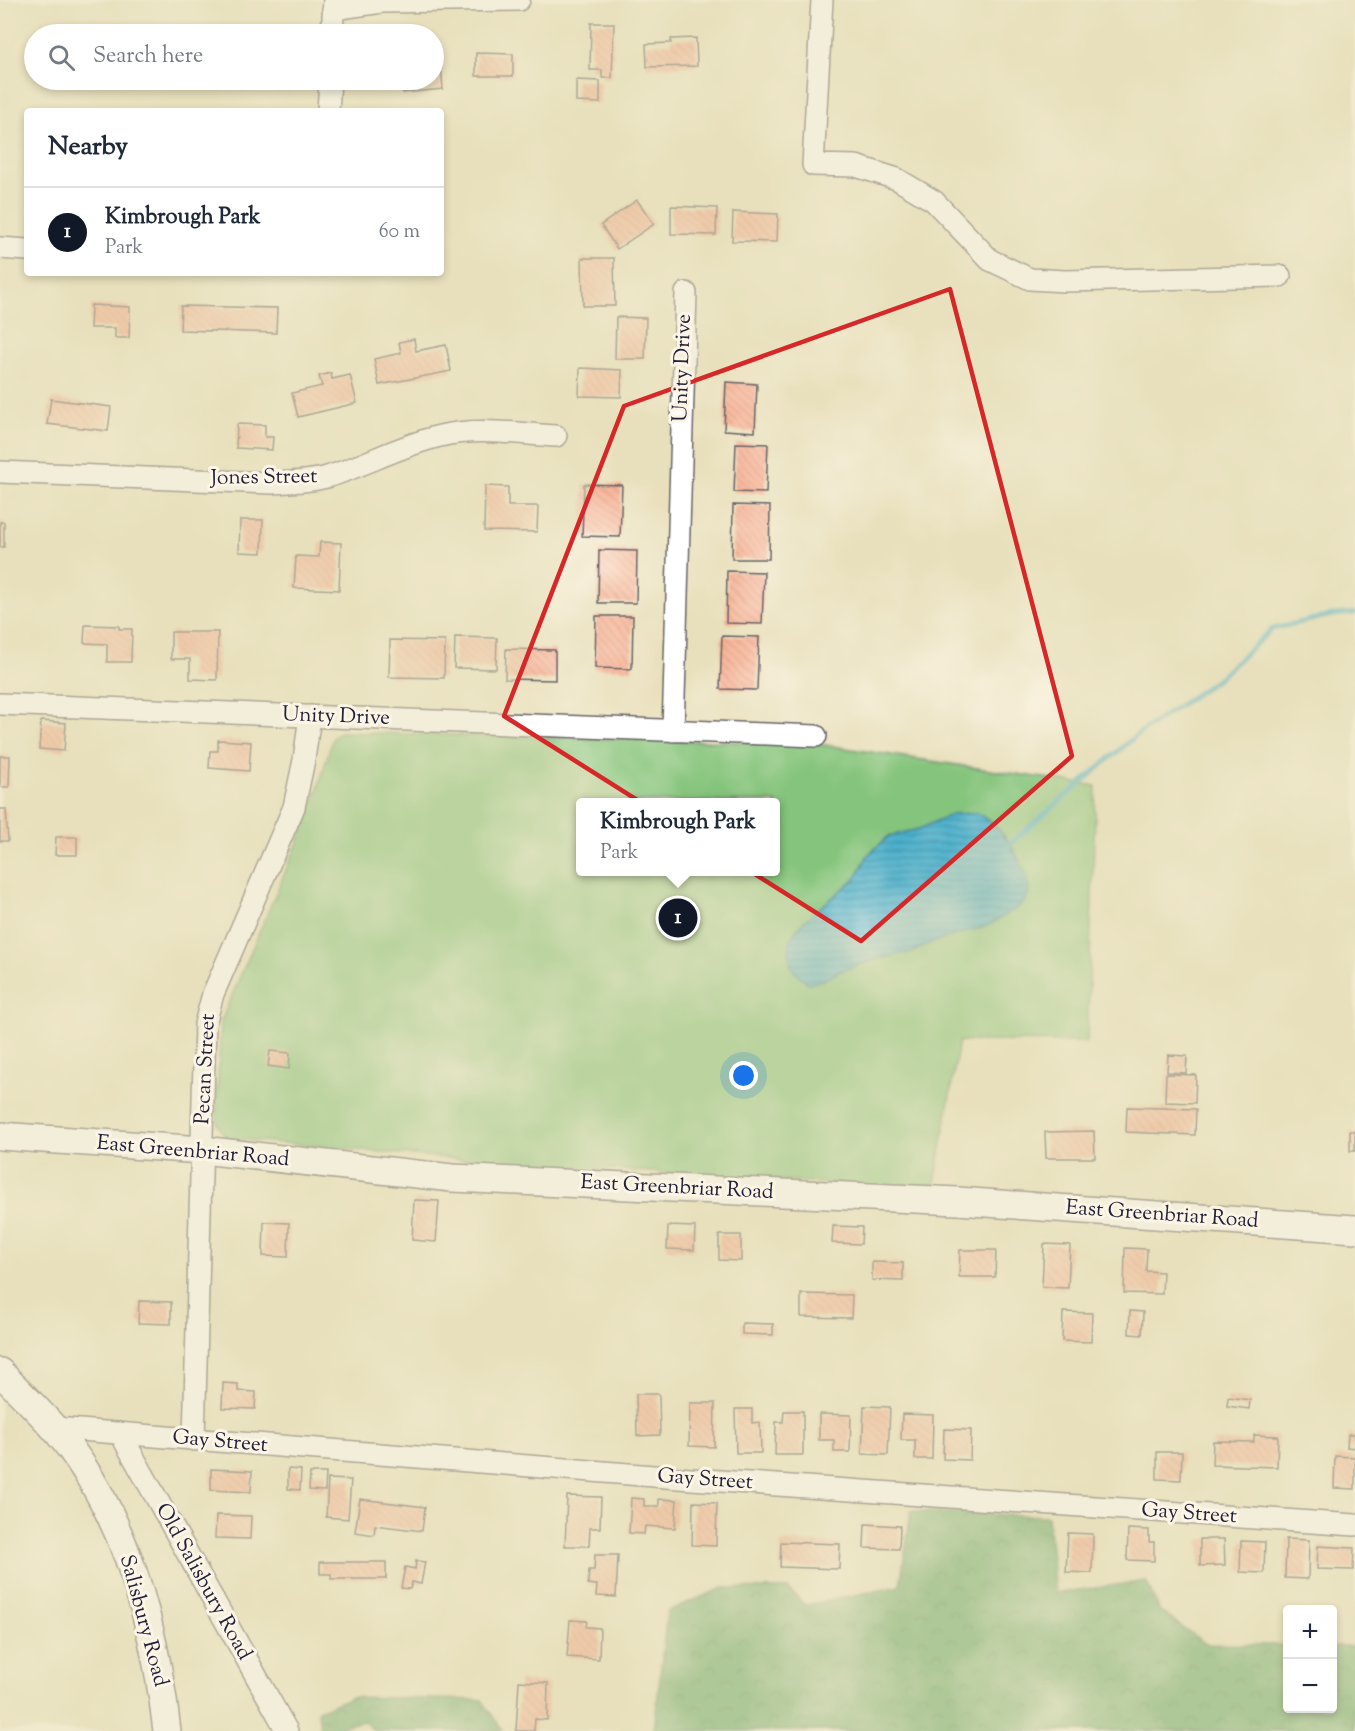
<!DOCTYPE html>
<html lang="en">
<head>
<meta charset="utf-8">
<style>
  body { margin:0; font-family:"Sorts Mill Goudy",serif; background:#f6f6f7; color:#1f2937 }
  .controls { position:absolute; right:18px; bottom:18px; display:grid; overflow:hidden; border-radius:6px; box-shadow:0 3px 9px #0003 }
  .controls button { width:54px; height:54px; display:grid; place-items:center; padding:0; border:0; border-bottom:2px solid #e0e1e3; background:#fff; color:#1f2937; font:30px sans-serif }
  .you { position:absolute; left:744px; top:1076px; width:21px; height:21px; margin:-15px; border:4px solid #fff; border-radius:50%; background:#1a73e8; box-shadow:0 0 0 9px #1a73e833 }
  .badge { display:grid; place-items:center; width:39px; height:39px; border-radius:50%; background:#111827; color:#fff; font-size:20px; font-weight:700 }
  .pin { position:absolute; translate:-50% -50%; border:3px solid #fff; box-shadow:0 2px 6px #0006 }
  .popup { position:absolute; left:576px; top:798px; width:204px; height:78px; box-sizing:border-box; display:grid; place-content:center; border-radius:6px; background:#fff; filter:drop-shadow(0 2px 4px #0005); font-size:20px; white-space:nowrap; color:#747a83 }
  .popup b { font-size:22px; color:#1f2937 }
  .popup::after { content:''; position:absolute; left:50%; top:100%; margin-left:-12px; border:12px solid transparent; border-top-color:#fff }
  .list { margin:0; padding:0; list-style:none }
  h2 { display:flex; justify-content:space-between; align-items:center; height:78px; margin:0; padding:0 24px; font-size:26px }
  h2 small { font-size:20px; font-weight:400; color:#747a83 }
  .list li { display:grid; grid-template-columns:39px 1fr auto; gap:18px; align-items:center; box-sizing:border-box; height:90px; padding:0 24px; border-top:2px solid #e0e1e3 }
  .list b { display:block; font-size:22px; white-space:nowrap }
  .list p { margin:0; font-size:20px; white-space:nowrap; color:#747a83 }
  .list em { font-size:20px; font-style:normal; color:#747a83 }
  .icon { flex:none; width:33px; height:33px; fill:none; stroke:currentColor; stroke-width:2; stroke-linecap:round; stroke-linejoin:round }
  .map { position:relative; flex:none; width:1355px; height:1731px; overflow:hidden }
  .search { position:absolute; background:#fff; box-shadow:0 3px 9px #0003; left:24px; top:24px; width:420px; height:66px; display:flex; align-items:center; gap:15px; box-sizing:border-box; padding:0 21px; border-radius:33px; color:#747a83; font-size:22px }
  .panel { position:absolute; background:#fff; box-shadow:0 3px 9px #0003; left:24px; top:108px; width:420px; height:168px; border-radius:6px }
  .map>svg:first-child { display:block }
  .forest { fill:url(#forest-crowns); stroke:#466654; stroke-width:1.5 }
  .park { fill:#84c47c; stroke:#53735c; stroke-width:1.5; fill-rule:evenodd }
  .water { fill:url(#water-rules); stroke:#386a84; stroke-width:1.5 }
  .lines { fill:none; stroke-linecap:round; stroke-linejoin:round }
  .stream { stroke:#4db1cc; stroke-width:5 }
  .building { fill:url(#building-back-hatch) }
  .minor-casing { stroke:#676468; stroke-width:24 }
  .tertiary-casing { stroke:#676468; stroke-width:30 }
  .minor { stroke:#fff; stroke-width:21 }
  .tertiary { stroke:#fff; stroke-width:27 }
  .marked { fill:none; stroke:#d62828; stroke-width:4.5; stroke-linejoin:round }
  .labels { text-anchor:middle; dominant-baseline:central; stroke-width:6; stroke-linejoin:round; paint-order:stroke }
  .street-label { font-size:21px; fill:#22223b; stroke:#fcf5e5 }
</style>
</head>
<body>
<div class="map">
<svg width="1355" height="1731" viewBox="0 0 1355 1731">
  <defs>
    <pattern id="forest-crowns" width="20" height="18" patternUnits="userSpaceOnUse" patternTransform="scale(1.5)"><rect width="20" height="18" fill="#6baa6c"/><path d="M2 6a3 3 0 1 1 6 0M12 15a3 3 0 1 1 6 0" fill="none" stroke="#588a5a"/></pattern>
    <pattern id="water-rules" width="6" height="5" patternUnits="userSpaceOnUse" patternTransform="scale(1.5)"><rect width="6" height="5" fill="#4db1cc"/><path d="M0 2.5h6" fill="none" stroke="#4090a7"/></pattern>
    <pattern id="building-back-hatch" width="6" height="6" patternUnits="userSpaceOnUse" patternTransform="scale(1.5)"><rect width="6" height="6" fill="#f8af92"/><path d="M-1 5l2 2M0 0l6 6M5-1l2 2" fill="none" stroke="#d4967f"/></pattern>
  </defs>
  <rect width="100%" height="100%" fill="#fcf5e5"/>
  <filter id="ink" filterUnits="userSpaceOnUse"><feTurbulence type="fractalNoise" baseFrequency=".0167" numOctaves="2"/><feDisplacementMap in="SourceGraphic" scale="12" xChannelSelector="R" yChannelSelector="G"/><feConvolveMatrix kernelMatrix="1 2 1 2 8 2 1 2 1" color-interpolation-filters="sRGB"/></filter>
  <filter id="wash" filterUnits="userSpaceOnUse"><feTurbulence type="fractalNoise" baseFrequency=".008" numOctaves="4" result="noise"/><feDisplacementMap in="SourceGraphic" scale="24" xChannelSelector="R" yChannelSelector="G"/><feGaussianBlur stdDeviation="1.35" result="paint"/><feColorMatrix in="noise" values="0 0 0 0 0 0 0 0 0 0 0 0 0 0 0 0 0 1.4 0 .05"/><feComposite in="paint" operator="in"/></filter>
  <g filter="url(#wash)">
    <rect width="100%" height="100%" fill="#e8e0bc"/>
    <path class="forest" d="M 911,1511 L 1048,1516 L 1055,1593 L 1146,1581 L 1160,1611 L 1206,1644 L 1287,1645 L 1288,1708 L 1332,1708 L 1333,1646 L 1355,1646 L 1355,1731 L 654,1731 L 667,1611 L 723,1588 L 788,1589 L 805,1605 L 900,1586 Z
      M 352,1697 L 482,1700 L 503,1731 L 373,1731 L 365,1721 L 320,1731 L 318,1710 Z"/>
    <path class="park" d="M 339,732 L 818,744 L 1096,786 L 1087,1042 L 959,1041 L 934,1190 L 479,1161 L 226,1138 L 218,1125 L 216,1109 L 221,1021 L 310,814 L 333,738 ZM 580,802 L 776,802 L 776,872 L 580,872 Z"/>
    <path class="water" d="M 977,813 C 983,817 991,821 996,826 C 1008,840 1035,878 1027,897 C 1024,905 1012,911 1005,915 C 996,922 982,930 971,930 L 931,943 L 911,953 L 904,953 C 883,959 859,963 839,972 C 828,977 821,983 808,983 L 794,971 L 790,962 L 789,952 L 791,937 L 804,921 L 856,878 L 868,855 L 889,836 L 919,829 L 952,814 Z"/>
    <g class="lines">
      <path class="stream" d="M 1005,848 L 1138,734 L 1218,679 L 1272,629 L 1332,615 L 1355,613"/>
    </g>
    <g id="blocks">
      <path class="building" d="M 591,23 L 614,23 L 612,78 L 602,78 L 602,70 L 590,70 Z
        M 696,38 L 697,66 L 647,67 L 646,44 L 671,43 L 671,39 Z
        M 434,52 L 440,52 L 443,89 L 403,93 L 403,87 L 381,88 L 380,80 L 434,80 Z
        M 476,53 L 513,54 L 513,76 L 476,76 Z
        M 576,80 L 600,81 L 600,103 L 576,102 Z
        M 637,200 L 654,224 L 617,249 L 601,225 Z
        M 671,206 L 717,208 L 716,235 L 671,234 Z
        M 733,212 L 778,214 L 777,242 L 732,241 Z
        M 582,258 L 614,258 L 615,306 L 583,306 Z
        M 91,305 L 130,307 L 129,338 L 115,338 L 115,328 L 90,328 Z
        M 181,306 L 277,308 L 276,333 L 180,330 Z
        M 616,317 L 646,318 L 645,359 L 615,359 Z
        M 414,339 L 416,351 L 446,345 L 451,371 L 379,385 L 374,359 L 401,353 L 399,342 Z
        M 580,368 L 622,370 L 621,397 L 579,396 Z
        M 331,373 L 332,379 L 350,375 L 357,403 L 298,417 L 292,393 L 322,386 L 319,376 Z
        M 726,382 L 757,384 L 755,432 L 724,430 Z
        M 51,399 L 111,407 L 108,431 L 47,424 Z
        M 237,424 L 265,425 L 265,437 L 273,437 L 272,450 L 236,448 Z
        M 736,443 L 768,444 L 766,493 L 734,492 Z
        M 584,484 L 622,485 L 620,537 L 582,536 Z
        M 485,486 L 508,487 L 508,506 L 538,506 L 537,532 L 484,531 Z
        M 733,505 L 770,506 L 769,559 L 732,559 Z
        M 240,520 L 263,520 L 262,553 L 239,552 Z
        M 0,522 L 4,522 L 4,547 L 0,547 Z
        M 320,542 L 341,543 L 339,590 L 294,588 L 296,556 L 319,557 Z
        M 599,550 L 637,551 L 636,603 L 598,603 Z
        M 727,571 L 764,572 L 762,624 L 726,623 Z
        M 596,616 L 633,616 L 632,669 L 595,668 Z
        M 85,625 L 119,626 L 119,629 L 132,629 L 131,662 L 107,662 L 107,644 L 84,643 Z
        M 171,632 L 218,632 L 217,680 L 190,679 L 190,659 L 171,659 Z
        M 722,636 L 759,637 L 757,690 L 720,689 Z
        M 455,637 L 497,638 L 496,669 L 454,668 Z
        M 390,640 L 445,641 L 444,678 L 389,677 Z
        M 506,649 L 555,650 L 555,680 L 505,679 Z
        M 41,721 L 66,723 L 64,751 L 39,749 Z
        M 218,740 L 251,742 L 249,771 L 209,768 L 210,751 L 218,751 Z
        M 0,756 L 10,756 L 9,787 L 0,787 Z
        M 0,809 L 6,809 L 8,841 L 0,841 Z
        M 56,837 L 77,837 L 77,855 L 55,855 Z
        M 270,1051 L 290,1053 L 289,1069 L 268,1066 Z
        M 1168,1055 L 1187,1056 L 1186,1073 L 1167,1072 Z
        M 1166,1074 L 1196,1075 L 1195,1103 L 1165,1102 Z
        M 1127,1107 L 1196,1109 L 1195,1135 L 1126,1132 Z
        M 1094,1131 L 1095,1158 L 1046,1158 L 1045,1132 Z
        M 1350,1131 L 1355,1131 L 1355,1151 L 1350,1151 Z
        M 414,1200 L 439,1201 L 436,1242 L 412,1240 Z
        M 264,1222 L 289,1223 L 288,1257 L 263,1256 Z
        M 668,1226 L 695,1227 L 694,1250 L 667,1249 Z
        M 833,1226 L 862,1227 L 861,1244 L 832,1243 Z
        M 719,1235 L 741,1235 L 741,1261 L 719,1260 Z
        M 1044,1244 L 1070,1245 L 1068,1288 L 1042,1287 Z
        M 1125,1248 L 1147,1249 L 1146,1271 L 1163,1272 L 1162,1294 L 1124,1293 Z
        M 960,1250 L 996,1250 L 995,1277 L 959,1277 Z
        M 872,1262 L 903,1263 L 903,1281 L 872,1280 Z
        M 801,1294 L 852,1295 L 851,1318 L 801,1317 Z
        M 139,1301 L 171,1302 L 171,1324 L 138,1323 Z
        M 1130,1311 L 1143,1312 L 1142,1335 L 1129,1334 Z
        M 1063,1312 L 1092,1313 L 1091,1342 L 1062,1341 Z
        M 742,1323 L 773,1324 L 773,1335 L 742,1334 Z
        M 223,1383 L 238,1384 L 238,1391 L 256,1392 L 255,1409 L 222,1408 Z
        M 636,1394 L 659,1394 L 660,1435 L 637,1436 Z
        M 1228,1397 L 1250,1400 L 1249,1409 L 1227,1406 Z
        M 690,1403 L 715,1403 L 714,1447 L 689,1446 Z
        M 864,1406 L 890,1407 L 888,1455 L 862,1454 Z
        M 735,1409 L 752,1409 L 752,1423 L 760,1422 L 761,1453 L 736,1453 Z
        M 784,1411 L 803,1411 L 803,1455 L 775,1455 L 776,1422 L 783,1422 Z
        M 819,1414 L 851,1415 L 850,1452 L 834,1452 L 834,1440 L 819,1440 Z
        M 902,1414 L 933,1415 L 932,1459 L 915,1459 L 915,1440 L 901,1440 Z
        M 944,1429 L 971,1430 L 970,1460 L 943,1459 Z
        M 1348,1434 L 1355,1434 L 1355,1448 L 1347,1447 Z
        M 1254,1435 L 1278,1436 L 1277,1467 L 1212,1465 L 1213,1441 L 1254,1442 Z
        M 1157,1452 L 1182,1452 L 1181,1480 L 1157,1479 Z
        M 1335,1456 L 1355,1457 L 1355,1489 L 1334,1488 Z
        M 211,1469 L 252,1471 L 251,1492 L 211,1490 Z
        M 288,1469 L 301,1470 L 300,1490 L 288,1489 Z
        M 310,1473 L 326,1473 L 325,1491 L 309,1490 Z
        M 328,1479 L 351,1480 L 348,1519 L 326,1517 Z
        M 567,1496 L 601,1497 L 600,1528 L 590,1528 L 589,1546 L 565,1546 Z
        M 631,1498 L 644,1499 L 644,1506 L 659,1506 L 659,1499 L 677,1500 L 675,1528 L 645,1526 L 644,1534 L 629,1533 Z
        M 360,1499 L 425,1507 L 422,1531 L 375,1525 L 374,1535 L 355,1532 Z
        M 693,1502 L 717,1503 L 716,1546 L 692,1545 Z
        M 216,1515 L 251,1516 L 250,1539 L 215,1538 Z
        M 865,1524 L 900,1526 L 899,1549 L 864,1548 Z
        M 1128,1529 L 1149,1530 L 1149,1542 L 1154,1542 L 1154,1561 L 1127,1560 Z
        M 1068,1533 L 1093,1534 L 1092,1573 L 1066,1572 Z
        M 1200,1539 L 1224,1539 L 1225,1565 L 1200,1566 Z
        M 1286,1539 L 1309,1540 L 1308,1579 L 1285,1578 Z
        M 1241,1541 L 1265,1542 L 1264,1573 L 1240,1572 Z
        M 781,1542 L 840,1544 L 839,1569 L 780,1567 Z
        M 1318,1546 L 1354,1548 L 1353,1570 L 1317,1569 Z
        M 595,1555 L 618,1555 L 616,1597 L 596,1596 L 597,1585 L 588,1584 L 589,1570 L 594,1570 Z
        M 416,1561 L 425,1562 L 421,1584 L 412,1582 L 410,1589 L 401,1588 L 405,1567 L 415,1569 Z
        M 320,1562 L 386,1562 L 386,1579 L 331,1579 L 331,1574 L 320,1574 Z
        M 570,1620 L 587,1621 L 586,1627 L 600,1628 L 599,1659 L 567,1657 Z
        M 519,1681 L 548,1683 L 547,1720 L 535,1719 L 534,1731 L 516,1731 Z"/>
    </g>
  </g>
  <g filter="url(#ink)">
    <use href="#blocks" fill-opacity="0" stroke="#676468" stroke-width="1.5"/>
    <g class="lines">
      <defs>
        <path id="minor" d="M 822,0 L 813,165 L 856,166 L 897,179 L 934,201 L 990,260 L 1030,279 L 1065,281 L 1280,276
          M 333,9 L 382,2 L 519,0
          M 332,34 L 334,0
          M 328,111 L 330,80
          M 0,248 L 27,250
          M 0,472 L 272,483 C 291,482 309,482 327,477 C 366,465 401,445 440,436 C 477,427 518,434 556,436
          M 0,704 L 816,736
          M 673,731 L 686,293
          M 55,1428 L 691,1479 L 1355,1525
          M 120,1433 L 287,1731
          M 194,1440 L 205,1024 L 213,994 L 294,807 L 304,760 L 310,716"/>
        <path id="tertiary" d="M 0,1136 L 202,1150 L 452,1178 L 958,1201 L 1355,1229
          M 0,1372 C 18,1391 37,1408 54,1428 C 125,1510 155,1625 167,1731"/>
      </defs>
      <use href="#minor" class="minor-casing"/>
      <use href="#tertiary" class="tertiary-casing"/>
      <use href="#minor" class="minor"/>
      <use href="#tertiary" class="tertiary"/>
    </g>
  </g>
  <path d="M0 0H1355V1731H0ZM 950,289 L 1072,756 L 861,941 L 504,716 L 624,406 Z" fill="#e8e0bc" fill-opacity=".55" fill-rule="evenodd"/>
  <path class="marked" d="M 950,289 L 1072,756 L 861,941 L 504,716 L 624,406 Z"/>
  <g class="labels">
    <g class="street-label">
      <text transform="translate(683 368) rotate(-88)">Unity Drive</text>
      <text transform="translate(264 478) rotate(-1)">Jones Street</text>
      <text transform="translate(336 717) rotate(2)">Unity Drive</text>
      <text transform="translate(206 1069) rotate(-87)">Pecan Street</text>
      <text transform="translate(193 1152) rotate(5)">East Greenbriar Road</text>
      <text transform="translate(677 1188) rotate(3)">East Greenbriar Road</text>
      <text transform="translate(1162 1215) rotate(4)">East Greenbriar Road</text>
      <text transform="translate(220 1442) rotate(5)">Gay Street</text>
      <text transform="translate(705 1480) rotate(4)">Gay Street</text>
      <text transform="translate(1189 1514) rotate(4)">Gay Street</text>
      <text transform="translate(203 1582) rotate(61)">Old Salisbury Road</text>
      <text transform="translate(143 1621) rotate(75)">Salisbury Road</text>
    </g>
  </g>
</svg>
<div class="controls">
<button>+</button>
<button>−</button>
</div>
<div class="you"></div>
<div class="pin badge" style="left:678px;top:918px">1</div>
<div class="popup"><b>Kimbrough Park</b>Park</div>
<div class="search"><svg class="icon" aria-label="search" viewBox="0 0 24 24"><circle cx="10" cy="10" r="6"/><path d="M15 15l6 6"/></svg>Search here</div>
<section class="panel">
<h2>Nearby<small></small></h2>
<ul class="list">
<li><span class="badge">1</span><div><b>Kimbrough Park</b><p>Park</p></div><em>60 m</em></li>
</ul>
</section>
</div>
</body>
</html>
